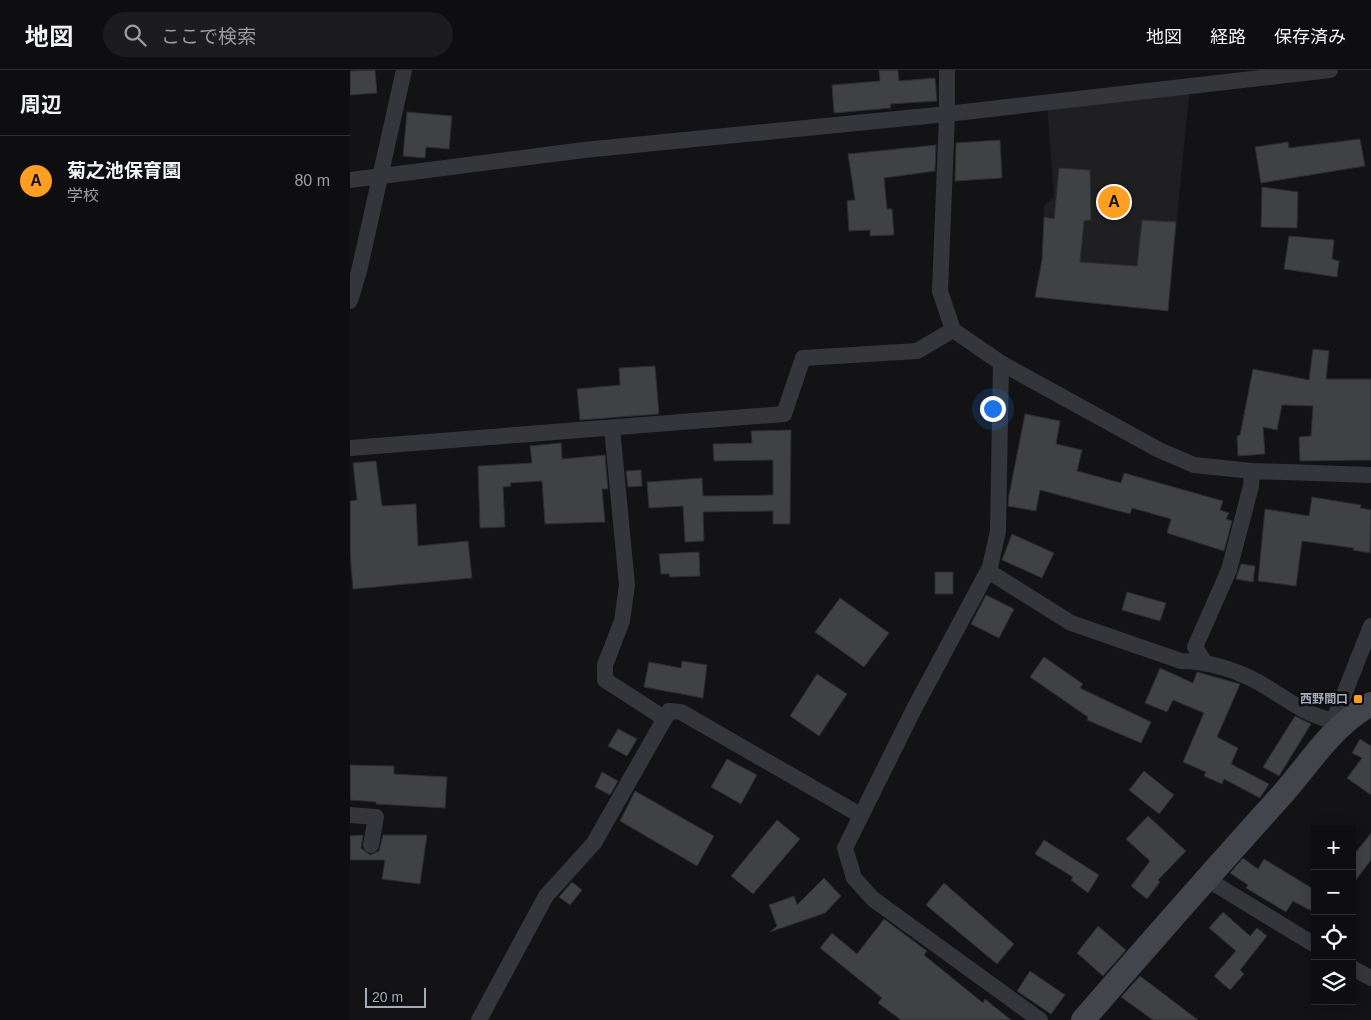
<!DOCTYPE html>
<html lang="ja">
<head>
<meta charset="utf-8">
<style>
  body { margin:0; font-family:Helvetica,"Noto Sans JP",sans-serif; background:#1c1c1e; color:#f1f3f6 }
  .controls { position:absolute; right:15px; bottom:15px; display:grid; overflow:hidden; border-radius:0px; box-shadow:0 2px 12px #0003 }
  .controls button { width:45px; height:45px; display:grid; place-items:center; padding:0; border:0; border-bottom:1px solid #2e2e30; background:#0e0e10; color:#f1f3f6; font:25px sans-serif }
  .scale { position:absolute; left:15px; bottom:12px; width:61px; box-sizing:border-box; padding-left:5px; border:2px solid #a3abb7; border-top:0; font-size:14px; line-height:18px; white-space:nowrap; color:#a3abb7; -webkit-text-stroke:4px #0e0e10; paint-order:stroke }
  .you { position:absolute; left:642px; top:338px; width:18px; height:18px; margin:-12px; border:4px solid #fff; border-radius:50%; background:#1a73e8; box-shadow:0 0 0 8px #1a73e833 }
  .badge { display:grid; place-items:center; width:32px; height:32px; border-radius:50%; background:#ff9e21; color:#111; font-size:16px; font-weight:700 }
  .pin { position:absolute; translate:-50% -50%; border:2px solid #fff; box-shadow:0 1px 5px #0006 }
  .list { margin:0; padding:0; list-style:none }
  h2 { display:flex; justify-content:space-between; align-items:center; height:65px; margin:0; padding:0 20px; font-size:21px }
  h2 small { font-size:16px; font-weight:400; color:#9b9c9f }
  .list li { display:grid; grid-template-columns:32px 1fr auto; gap:15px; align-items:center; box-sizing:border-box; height:90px; padding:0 20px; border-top:1px solid #2e2e30 }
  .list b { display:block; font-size:19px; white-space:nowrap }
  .list p { margin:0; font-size:16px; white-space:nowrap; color:#9b9c9f }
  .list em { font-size:16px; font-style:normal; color:#9b9c9f }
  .icon { flex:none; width:28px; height:28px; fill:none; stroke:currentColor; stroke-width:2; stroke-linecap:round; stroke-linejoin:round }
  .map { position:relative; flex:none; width:1021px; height:950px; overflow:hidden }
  header { display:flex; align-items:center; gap:30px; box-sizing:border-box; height:70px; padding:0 25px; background:#0e0e10; border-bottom:1px solid #2e2e30 }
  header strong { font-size:24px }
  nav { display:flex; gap:28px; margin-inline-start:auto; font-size:18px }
  .search { width:350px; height:45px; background:#1c1c1e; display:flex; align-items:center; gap:12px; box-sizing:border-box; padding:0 18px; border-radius:28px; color:#9b9c9f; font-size:19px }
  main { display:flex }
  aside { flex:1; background:#0e0e10 }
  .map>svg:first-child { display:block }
  .built { fill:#1f1f22 }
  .building { fill:#3f4145; stroke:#2d2d31 }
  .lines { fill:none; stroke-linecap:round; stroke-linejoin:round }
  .street { stroke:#34363b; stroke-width:16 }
  .secondary { stroke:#42454b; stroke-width:24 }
  .poi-dot { fill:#ff9e21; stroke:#0e0e10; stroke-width:2 }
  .labels { text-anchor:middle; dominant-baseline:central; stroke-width:5; stroke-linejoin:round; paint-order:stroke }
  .poi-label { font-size:12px; font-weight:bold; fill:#a3abb7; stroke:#0e0e10; text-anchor:end }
</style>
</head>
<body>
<header>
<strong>地図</strong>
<div class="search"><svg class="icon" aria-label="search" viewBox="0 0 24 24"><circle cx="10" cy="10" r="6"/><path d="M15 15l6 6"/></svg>ここで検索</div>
<nav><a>地図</a><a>経路</a><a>保存済み</a></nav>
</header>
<main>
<aside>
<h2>周辺<small></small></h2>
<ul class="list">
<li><span class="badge">A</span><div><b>菊之池保育園</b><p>学校</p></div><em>80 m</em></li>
</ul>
</aside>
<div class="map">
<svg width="1021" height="950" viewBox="0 0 1021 950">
  <rect width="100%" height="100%" fill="#131315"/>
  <path class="built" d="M 840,15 L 818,241 L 685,227 L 692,190 L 694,136 L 704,127 L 697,33 Z"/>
  <path class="building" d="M 25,0 L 27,23 L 0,25 L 0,1 Z
    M 529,0 L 548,0 L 549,11 L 585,8 L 587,31 L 540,34 L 541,38 L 484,43 L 482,15 L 530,11 Z
    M 57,42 L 102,46 L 99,79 L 76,77 L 75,88 L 53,86 Z
    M 1010,69 L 1015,96 L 911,113 L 905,77 L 938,72 L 939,78 Z
    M 650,70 L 652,108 L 605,111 L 606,73 Z
    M 586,75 L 585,101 L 534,108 L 537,139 L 542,139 L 544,165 L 520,166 L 520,160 L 499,161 L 497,131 L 505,130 L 498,84 Z
    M 709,98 L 740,100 L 741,150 L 734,151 L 730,192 L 787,196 L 792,150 L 826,152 L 818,241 L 685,227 L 692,190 L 694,147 L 704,149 Z
    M 912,117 L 948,122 L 947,158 L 911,157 Z
    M 939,166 L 984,170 L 982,189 L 989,191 L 987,207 L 934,199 Z
    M 963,279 L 979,281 L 976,309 L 1021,309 L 1021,390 L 950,391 L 949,367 L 961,366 L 963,336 L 932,335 L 927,360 L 913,357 L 915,384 L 888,386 L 887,366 L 890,365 L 903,299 L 959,310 Z
    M 305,296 L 309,344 L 230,350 L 227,319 L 270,315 L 269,298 Z
    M 675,344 L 710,351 L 706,374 L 732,380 L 727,401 L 771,413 L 774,403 L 873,431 L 870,440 L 879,443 L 876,449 L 882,451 L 874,481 L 817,463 L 821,449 L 782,438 L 780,444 L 690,420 L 686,441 L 658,436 L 659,425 Z
    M 441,360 L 440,454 L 423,454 L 423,441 L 353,442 L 354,471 L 335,472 L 333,436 L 299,438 L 297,412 L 352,408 L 353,426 L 423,425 L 423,390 L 364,391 L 363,374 L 402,373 L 401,361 Z
    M 211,373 L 212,389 L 255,385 L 258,419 L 252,419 L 255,452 L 195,454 L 192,411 L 160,413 L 161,416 L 153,417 L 155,457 L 130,458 L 128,396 L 182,393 L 180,376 Z
    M 26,391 L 32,436 L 66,434 L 68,476 L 118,471 L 122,508 L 3,519 L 0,484 L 0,431 L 7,430 L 3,393 Z
    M 291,400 L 292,416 L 278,417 L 276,401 Z
    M 962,427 L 1011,435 L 1010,438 L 1021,440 L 1020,483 L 1003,480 L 1004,478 L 952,471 L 946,516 L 908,511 L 915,439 L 959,446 Z
    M 662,464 L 704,483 L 692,508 L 652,490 Z
    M 349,482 L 350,506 L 320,507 L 319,504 L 311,504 L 309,484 Z
    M 891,494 L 905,496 L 903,512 L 886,509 Z
    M 585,502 L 603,502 L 603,524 L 585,524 Z
    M 777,522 L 816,533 L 810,551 L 772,540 Z
    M 636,525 L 664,539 L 649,568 L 621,554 Z
    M 490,528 L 539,563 L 514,597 L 465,562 Z
    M 694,587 L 733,614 L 730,618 L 801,652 L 791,673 L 737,650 L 738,647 L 680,607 Z
    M 332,591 L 357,595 L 353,628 L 294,617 L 299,592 L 331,598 Z
    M 810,598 L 843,613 L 847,602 L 890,614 L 867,667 L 888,678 L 881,694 L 919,714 L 910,728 L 874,709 L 872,714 L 854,706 L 856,702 L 833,692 L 854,643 L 823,630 L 817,642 L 795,633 Z
    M 467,604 L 497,624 L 469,666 L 440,646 Z
    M 945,646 L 961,654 L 929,706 L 913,697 Z
    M 268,659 L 287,669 L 277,686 L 258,676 Z
    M 1010,669 L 1021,676 L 1021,725 L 997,708 L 1012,688 L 1002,683 Z
    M 377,689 L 407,705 L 391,734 L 361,717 Z
    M 0,695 L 44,696 L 44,704 L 97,707 L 95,738 L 26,734 L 26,732 L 0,730 Z
    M 794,701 L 824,725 L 809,744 L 779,720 Z
    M 252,702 L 268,711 L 260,725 L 245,717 Z
    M 285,721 L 364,766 L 347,796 L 270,751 Z
    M 798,746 L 836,781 L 808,810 L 810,812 L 797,829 L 781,816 L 800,791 L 776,769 Z
    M 427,750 L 450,769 L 403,824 L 381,806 Z
    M 1021,763 L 1021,790 L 1002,815 L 1002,787 Z
    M 13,765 L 11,778 L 20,785 L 29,781 L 33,765 L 77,765 L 70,814 L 32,809 L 35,790 L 0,790 L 0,766 Z
    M 694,770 L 749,805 L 738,823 L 721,810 L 723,807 L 685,784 Z
    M 893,788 L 908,799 L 914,789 L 965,820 L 965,843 L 943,831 L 936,842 L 896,818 L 898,815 L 880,803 Z
    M 474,808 L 491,826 L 475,843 L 420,862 L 427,856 L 419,835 L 444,826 L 447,835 Z
    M 222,812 L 232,820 L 220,835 L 209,827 Z
    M 594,813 L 664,874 L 647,894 L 576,835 Z
    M 873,842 L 900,866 L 907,858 L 917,866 L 890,900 L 894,904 L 880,920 L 864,906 L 886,881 L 859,858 Z
    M 534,849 L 577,881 L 574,885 L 633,933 L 635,929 L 661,950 L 551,950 L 528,933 L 532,928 L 470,878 L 482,863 L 507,884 Z
    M 748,856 L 776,880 L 753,906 L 727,883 Z
    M 680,901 L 715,925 L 701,944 L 667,921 Z
    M 790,906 L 806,918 L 848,950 L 803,950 L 771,927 Z"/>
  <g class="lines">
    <path class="street" d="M 597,0 L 597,44 L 590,221 L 603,260 L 651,293 L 809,380 L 844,395 L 902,401 L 1021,405
      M 0,110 L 234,80 L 597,44 L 980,0
      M 0,231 L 9,201 L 54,0
      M 651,293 L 648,461 L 640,497 L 564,639 L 495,778 L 504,808 L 523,829 L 690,950
      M 262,358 L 277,515 L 272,551 L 255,595 L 255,610 L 314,648
      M 0,378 L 434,344 L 453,288 L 567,281 L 603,260
      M 638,501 L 721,553 L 831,591 C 857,591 886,600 908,612 C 934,627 955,645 984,651
      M 855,593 L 845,577 L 879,500 L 901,416 L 902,401
      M 980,660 L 1021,556
      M 0,745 L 26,747 L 21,775
      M 855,808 L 965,875
      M 1002,898 L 1021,908
      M 129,950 L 196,826 L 244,773 L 319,641 L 331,642 L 510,745"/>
    <path class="secondary" d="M 733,950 C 798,875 863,801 929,728 C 960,694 979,658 1021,634"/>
  </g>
  <rect class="poi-dot" x="1003" y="624" width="10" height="10" rx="2.5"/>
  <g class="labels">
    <g class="poi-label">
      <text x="998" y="629">西野間口</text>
    </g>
  </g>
</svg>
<div class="controls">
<button>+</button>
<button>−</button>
<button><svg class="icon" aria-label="locate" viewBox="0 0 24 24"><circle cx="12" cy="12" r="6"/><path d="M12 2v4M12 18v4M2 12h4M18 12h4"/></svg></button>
<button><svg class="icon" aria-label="layers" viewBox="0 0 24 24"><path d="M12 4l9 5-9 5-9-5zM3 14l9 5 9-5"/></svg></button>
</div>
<div class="scale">20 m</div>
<div class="you"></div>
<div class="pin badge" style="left:764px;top:132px">A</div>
</div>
</main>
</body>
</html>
